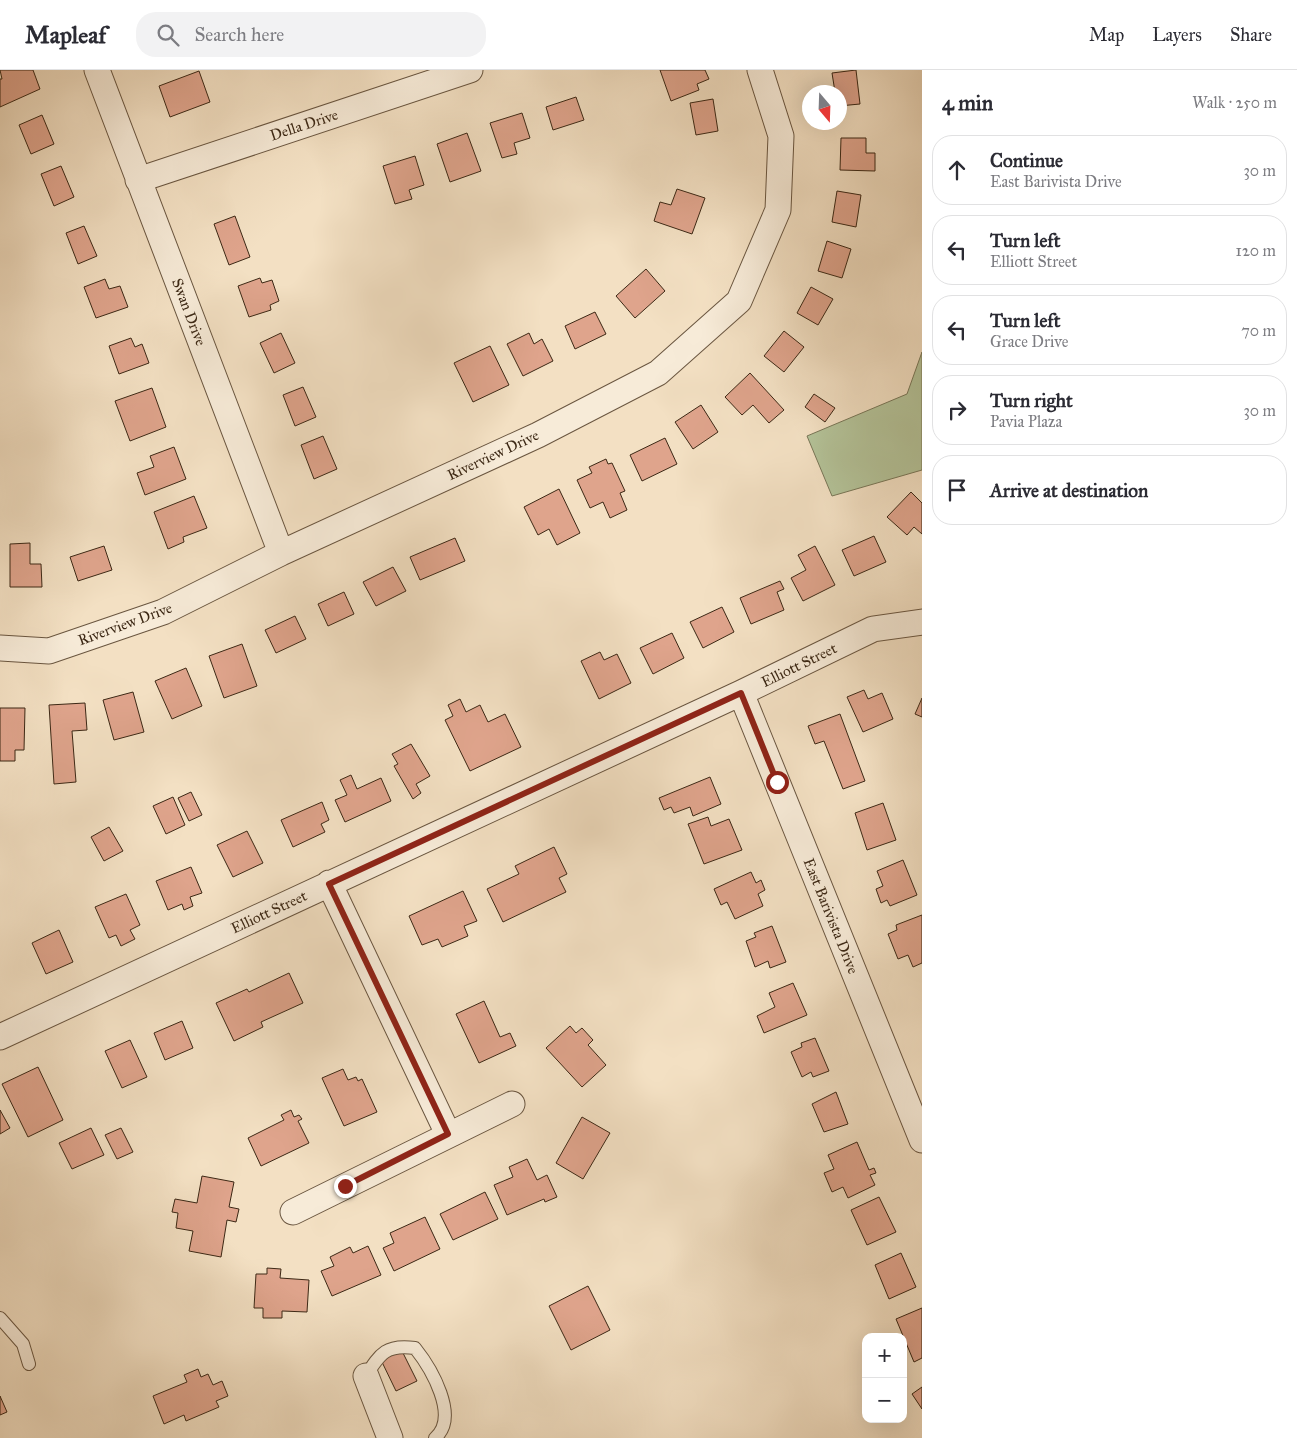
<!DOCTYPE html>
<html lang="en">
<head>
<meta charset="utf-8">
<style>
  body { margin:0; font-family:"IM FELL Great Primer",serif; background:#f2f2f3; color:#2b2b33 }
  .controls { position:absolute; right:15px; bottom:15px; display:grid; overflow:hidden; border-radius:10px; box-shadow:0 5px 20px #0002 }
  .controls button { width:45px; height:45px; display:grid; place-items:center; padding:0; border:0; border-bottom:1px solid #e1e1e2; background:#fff; color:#2b2b33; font:25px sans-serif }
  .compass { position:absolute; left:802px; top:15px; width:45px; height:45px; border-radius:50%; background:#fff; box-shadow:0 5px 20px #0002; rotate:161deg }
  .stop { position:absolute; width:15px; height:15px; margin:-11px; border:4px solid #8f2418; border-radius:50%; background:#fff }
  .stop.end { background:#8f2418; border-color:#fff; box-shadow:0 1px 5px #0008 }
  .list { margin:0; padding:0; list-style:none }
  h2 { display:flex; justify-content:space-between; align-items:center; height:65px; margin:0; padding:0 20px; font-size:21px }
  h2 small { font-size:16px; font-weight:400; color:#7c7c81 }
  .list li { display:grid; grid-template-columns:32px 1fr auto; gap:15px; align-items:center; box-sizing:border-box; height:70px; margin:0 10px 10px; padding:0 10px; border:1px solid #e1e1e2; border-radius:20px }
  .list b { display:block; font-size:19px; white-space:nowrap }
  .list p { margin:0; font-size:16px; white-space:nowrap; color:#7c7c81 }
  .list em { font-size:16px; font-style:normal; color:#7c7c81 }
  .icon { flex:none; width:28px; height:28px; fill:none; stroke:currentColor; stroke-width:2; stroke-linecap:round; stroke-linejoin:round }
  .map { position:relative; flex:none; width:922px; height:1368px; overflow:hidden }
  header { display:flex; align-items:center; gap:30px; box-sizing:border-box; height:70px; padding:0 25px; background:#fff; border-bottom:1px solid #e1e1e2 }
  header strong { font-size:24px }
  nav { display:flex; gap:28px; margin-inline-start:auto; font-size:18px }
  .search { width:350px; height:45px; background:#f2f2f3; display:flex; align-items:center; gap:12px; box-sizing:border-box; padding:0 18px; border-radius:20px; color:#7c7c81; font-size:19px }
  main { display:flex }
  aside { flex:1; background:#fff }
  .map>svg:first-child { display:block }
  .green { fill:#b4c399; stroke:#787657 }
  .building { fill:#dfa48c; stroke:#3c2815 }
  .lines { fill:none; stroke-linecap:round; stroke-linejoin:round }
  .lane-casing { stroke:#6a5640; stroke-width:14 }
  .street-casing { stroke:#6a5640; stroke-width:27 }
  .lane { stroke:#f7ebd8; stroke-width:12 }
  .street { stroke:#f7ebd8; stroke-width:25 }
  .route { stroke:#8f2418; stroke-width:6 }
  .labels { text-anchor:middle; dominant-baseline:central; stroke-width:4; stroke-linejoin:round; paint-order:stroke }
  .street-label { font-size:15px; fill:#3c2815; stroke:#f7ebd8 }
</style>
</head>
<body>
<header>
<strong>Mapleaf</strong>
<div class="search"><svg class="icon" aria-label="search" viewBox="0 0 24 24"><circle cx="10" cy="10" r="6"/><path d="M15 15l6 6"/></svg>Search here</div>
<nav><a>Map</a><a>Layers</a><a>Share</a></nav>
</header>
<main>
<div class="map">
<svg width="922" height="1368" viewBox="0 0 922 1368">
  <rect width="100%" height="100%" fill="#f3e0c3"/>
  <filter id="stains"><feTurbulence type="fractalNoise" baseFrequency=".004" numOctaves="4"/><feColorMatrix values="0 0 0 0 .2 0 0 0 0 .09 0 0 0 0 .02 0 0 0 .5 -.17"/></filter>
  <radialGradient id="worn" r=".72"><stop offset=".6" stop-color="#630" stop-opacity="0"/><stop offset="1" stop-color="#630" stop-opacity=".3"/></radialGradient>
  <path class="green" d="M 922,282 L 922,400 L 832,426 L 807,366 L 907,324 Z"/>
  <path class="building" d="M 0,0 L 33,0 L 40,19 L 0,37 L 0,9 L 2,9 Z
    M 660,0 L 705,0 L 709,9 L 697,14 L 699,20 L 671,31 Z
    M 856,0 L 860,34 L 839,36 L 839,22 L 835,22 L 832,3 Z
    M 199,1 L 210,32 L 170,47 L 159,16 Z
    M 576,27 L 584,50 L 553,60 L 546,37 Z
    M 713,29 L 718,61 L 696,65 L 690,33 Z
    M 522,43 L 530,68 L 514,73 L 517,84 L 502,88 L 490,53 Z
    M 42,45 L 54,74 L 31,84 L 19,55 Z
    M 467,63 L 481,101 L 450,112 L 437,74 Z
    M 841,68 L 866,68 L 866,83 L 875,83 L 875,101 L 840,100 Z
    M 415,86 L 424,115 L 409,120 L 412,129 L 395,134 L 383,96 Z
    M 61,96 L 74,127 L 54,136 L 41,104 Z
    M 677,119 L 705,128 L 692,164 L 654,151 L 660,132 L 671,135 Z
    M 837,121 L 861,125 L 856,157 L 832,152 Z
    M 235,146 L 250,187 L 229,195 L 214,154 Z
    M 84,156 L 97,186 L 78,194 L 66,163 Z
    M 827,171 L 851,179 L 842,208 L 818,201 Z
    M 646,199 L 665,221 L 635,248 L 616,226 Z
    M 260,208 L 262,213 L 272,210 L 279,231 L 270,235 L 271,240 L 249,247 L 238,216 Z
    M 105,209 L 109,219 L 120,216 L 128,237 L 96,248 L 84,217 Z
    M 811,217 L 833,229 L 818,255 L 797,243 Z
    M 595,242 L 606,264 L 575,279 L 565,256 Z
    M 784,261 L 804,277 L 784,302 L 764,286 Z
    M 281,263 L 295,293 L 274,303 L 260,273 Z
    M 529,263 L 534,274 L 542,269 L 553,291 L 523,306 L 507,274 Z
    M 131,268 L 135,277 L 142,274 L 149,293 L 119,304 L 109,276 Z
    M 490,276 L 509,315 L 473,332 L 454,293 Z
    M 750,303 L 784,340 L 769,353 L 753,335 L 742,345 L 725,327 Z
    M 303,317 L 316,347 L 295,356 L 283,325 Z
    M 152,318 L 166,357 L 130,371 L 115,331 Z
    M 814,324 L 835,338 L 825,352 L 805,337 Z
    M 701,335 L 718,362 L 693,379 L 675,352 Z
    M 323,366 L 337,399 L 314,409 L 301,375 Z
    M 665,368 L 677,394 L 642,411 L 630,385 Z
    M 174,377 L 186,409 L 145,425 L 137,403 L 154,397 L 150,386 Z
    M 606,389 L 608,394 L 612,393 L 625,421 L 620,423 L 627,440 L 610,448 L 603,432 L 590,438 L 577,410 L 592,403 L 589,397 Z
    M 559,419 L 580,463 L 557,475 L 549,459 L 538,465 L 524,437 Z
    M 911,422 L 922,433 L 922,464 L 914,457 L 907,465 L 887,447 Z
    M 194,426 L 207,458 L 183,467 L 184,472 L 168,479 L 154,442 Z
    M 874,466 L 886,492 L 854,506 L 842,480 Z
    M 455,468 L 465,491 L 420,510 L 410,487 Z
    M 30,473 L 30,494 L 41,494 L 42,517 L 10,517 L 10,474 Z
    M 104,476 L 112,500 L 78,511 L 70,487 Z
    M 815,476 L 835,515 L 803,531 L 791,508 L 806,500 L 798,485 Z
    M 393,497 L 406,521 L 376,536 L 363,512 Z
    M 780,511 L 784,519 L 777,522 L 784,540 L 751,554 L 740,528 Z
    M 344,522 L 354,544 L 328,556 L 318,534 Z
    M 722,537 L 734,562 L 703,578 L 690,552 Z
    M 295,546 L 306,569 L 276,583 L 265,560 Z
    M 672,563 L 684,588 L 653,604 L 640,578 Z
    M 242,574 L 257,616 L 224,628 L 209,586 Z
    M 600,582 L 604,590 L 617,584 L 631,613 L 599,629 L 581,591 Z
    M 186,598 L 202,636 L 172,649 L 155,611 Z
    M 864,620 L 868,629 L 882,623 L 893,649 L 863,662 L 847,627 Z
    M 133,622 L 144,662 L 114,670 L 103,630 Z
    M 922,628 L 922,647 L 915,644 Z
    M 460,629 L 466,642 L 480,635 L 488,652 L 505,644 L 521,677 L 470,701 L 445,650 L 453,646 L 448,635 Z
    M 85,633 L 87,660 L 72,661 L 76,712 L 54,714 L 49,635 Z
    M 0,638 L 25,638 L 24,680 L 15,680 L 15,691 L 0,691 Z
    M 840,644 L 865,711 L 843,719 L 824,671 L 815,674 L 808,656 Z
    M 411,674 L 430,706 L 416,714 L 421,723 L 413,729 L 394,696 L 398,694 L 392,684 Z
    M 351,705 L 357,719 L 381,708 L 391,731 L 345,752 L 335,730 L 347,725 L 340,710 Z
    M 710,707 L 721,734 L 693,746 L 690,737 L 674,743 L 671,737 L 664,740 L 659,728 Z
    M 191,722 L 202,745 L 189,751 L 178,728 Z
    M 173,727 L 185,755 L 166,764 L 153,736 Z
    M 322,732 L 329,750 L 321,754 L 325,762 L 293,777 L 281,750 Z
    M 883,733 L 896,770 L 867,780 L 855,743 Z
    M 708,747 L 711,756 L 729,749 L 742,780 L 704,794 L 688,754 Z
    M 109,757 L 123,781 L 104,791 L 91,767 Z
    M 247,761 L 263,793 L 233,807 L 217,775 Z
    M 554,777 L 567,804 L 559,808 L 566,822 L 503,852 L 487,819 L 519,804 L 515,796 Z
    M 903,790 L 917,825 L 890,836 L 887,830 L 881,833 L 876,819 L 883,816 L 877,801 Z
    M 191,797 L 202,823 L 190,827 L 193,836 L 184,840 L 182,834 L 168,840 L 156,811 Z
    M 751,802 L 756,813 L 761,810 L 765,820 L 758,824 L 763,836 L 735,849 L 727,832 L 721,835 L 714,819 Z
    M 463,821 L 477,851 L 464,856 L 468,866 L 442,877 L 438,869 L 422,875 L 409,846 Z
    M 126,824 L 140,855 L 130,860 L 135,869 L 121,876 L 116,865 L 109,868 L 95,837 Z
    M 922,845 L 922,893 L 913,897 L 908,885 L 898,889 L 888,864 L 897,860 L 896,855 Z
    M 772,856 L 786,892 L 770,898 L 768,891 L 755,897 L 746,871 L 756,867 L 754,863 Z
    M 59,860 L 73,892 L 46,904 L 32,873 Z
    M 289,903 L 303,933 L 261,952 L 263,957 L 234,971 L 216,933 L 247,919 L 249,922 Z
    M 793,913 L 807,945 L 764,963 L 757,946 L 775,937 L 769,923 Z
    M 484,931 L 500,967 L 510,963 L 516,976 L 479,993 L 456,944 Z
    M 182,951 L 193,978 L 165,990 L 154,963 Z
    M 570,956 L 576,963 L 582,958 L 593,970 L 588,975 L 606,995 L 582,1017 L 546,978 Z
    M 815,968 L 829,1001 L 813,1007 L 811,1002 L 802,1007 L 791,982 L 802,977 L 801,973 Z
    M 130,970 L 147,1007 L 122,1018 L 105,981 Z
    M 38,997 L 63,1050 L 28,1067 L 2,1014 Z
    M 343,999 L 348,1010 L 356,1007 L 358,1011 L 362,1009 L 377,1042 L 344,1056 L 322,1008 Z
    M 836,1022 L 848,1054 L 824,1062 L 812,1034 Z
    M 0,1040 L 10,1058 L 0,1064 Z
    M 291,1040 L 294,1047 L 299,1045 L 302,1049 L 298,1051 L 309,1073 L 261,1096 L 248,1068 L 284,1050 L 281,1045 Z
    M 582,1047 L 610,1063 L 583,1109 L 556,1093 Z
    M 91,1058 L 104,1085 L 72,1099 L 59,1073 Z
    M 121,1058 L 133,1082 L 117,1089 L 105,1065 Z
    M 857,1072 L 869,1100 L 874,1098 L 876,1103 L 870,1105 L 875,1115 L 848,1128 L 843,1117 L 832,1122 L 824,1103 L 834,1099 L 828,1085 Z
    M 527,1089 L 537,1110 L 547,1105 L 557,1127 L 545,1132 L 544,1129 L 507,1145 L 494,1115 L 513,1107 L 509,1097 Z
    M 202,1106 L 234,1112 L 229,1137 L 239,1139 L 236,1152 L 227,1150 L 221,1187 L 189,1181 L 193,1161 L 176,1158 L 178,1143 L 172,1142 L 175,1129 L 197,1133 Z
    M 485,1122 L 498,1149 L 453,1170 L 440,1144 Z
    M 879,1127 L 896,1162 L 867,1175 L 851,1140 Z
    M 425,1147 L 440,1179 L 394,1201 L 383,1178 L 394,1173 L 390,1163 Z
    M 368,1176 L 381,1205 L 332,1226 L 321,1201 L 334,1196 L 330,1187 L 350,1177 L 353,1183 Z
    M 901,1183 L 916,1217 L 889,1229 L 875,1195 Z
    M 267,1198 L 281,1199 L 280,1208 L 309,1210 L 307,1242 L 282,1241 L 282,1248 L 263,1248 L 263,1238 L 254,1238 L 256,1204 L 267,1204 Z
    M 588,1216 L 610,1260 L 571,1280 L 549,1236 Z
    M 922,1238 L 922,1288 L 914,1292 L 896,1249 Z
    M 402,1281 L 417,1311 L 396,1321 L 381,1290 Z
    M 198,1299 L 201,1307 L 208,1304 L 213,1315 L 222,1311 L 228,1326 L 216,1331 L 219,1337 L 186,1351 L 184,1345 L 164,1354 L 153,1326 L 187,1312 L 184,1305 Z
    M 922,1317 L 922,1339 L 912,1324 Z
    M 0,1326 L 7,1342 L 0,1345 Z"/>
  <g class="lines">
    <defs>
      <path id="lane" d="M 0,1248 L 23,1274 L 29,1294
        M 366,1306 C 380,1283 387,1274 415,1278 C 431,1298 460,1347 435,1368"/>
      <path id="street" d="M 97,0 L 281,483
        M 138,110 L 470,0
        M 0,578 L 49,581 L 163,542 L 281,483 L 538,365 L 658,303 L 739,231 L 778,140 L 781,66 L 760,0
        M 741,623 L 922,1070
        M 329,813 L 448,1064
        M 0,967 L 741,623 L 873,559 L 922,552
        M 293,1142 L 512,1034
        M 366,1306 L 390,1368"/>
    </defs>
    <use href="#lane" class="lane-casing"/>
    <use href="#street" class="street-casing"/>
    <use href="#lane" class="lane"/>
    <use href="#street" class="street"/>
  </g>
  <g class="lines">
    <path class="route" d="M 345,1116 L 448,1064 L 329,814 L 741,623 L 777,712"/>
  </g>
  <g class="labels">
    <g class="street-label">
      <text transform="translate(304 55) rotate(-18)">Della Drive</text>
      <text transform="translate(189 242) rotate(69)">Swan Drive</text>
      <text transform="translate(493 385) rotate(-25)">Riverview Drive</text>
      <text transform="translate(125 554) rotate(-20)">Riverview Drive</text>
      <text transform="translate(799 595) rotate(-26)">Elliott Street</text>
      <text transform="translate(269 842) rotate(-25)">Elliott Street</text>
      <text transform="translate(831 846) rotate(68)">East Barivista Drive</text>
    </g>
  </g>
  <rect width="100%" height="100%" filter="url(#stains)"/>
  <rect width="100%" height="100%" fill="url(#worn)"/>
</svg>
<div class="controls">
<button>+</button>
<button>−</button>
</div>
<svg class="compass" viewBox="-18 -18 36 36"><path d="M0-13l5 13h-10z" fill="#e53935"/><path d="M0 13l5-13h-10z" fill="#7c7c81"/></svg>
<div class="stop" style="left:777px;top:712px"></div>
<div class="stop end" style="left:345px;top:1116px"></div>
</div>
<aside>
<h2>4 min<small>Walk · 250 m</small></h2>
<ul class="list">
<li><svg class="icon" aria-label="ahead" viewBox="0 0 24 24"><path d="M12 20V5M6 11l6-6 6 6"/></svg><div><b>Continue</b><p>East Barivista Drive</p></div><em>30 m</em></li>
<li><svg class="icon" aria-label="left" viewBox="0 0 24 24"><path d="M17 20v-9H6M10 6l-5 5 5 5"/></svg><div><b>Turn left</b><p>Elliott Street</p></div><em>120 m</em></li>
<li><svg class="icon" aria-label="left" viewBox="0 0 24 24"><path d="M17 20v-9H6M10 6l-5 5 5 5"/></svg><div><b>Turn left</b><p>Grace Drive</p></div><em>70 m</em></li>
<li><svg class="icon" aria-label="right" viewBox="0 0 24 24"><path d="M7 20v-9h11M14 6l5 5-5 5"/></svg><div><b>Turn right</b><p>Pavia Plaza</p></div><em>30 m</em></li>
<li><svg class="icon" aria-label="arrive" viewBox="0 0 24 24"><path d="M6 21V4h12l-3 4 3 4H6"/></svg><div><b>Arrive at destination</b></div></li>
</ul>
</aside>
</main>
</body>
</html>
